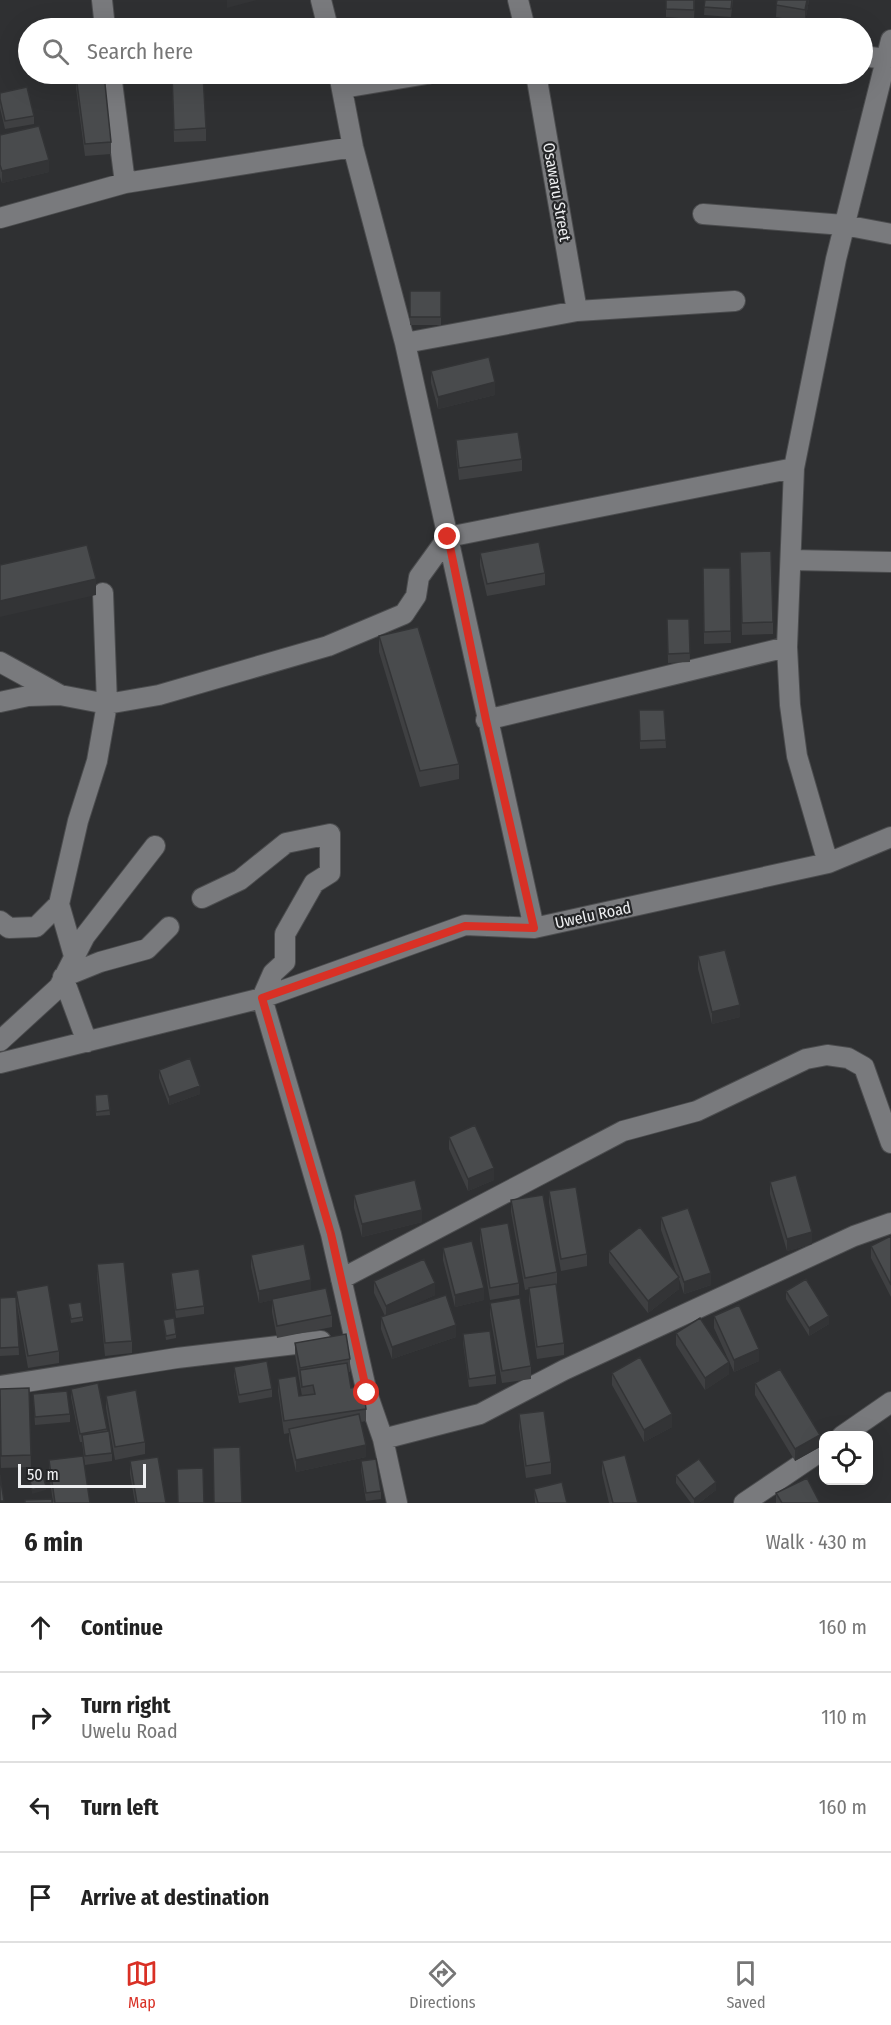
<!DOCTYPE html>
<html lang="en">
<head>
<meta charset="utf-8">
<style>
  body { margin:0; font-family:"Fira Sans Condensed",sans-serif; background:#f2f2f2; color:#222 }
  .controls { position:absolute; right:18px; bottom:18px; display:grid; overflow:hidden; border-radius:12px; box-shadow:0 6px 24px #0002 }
  .controls button { width:54px; height:54px; display:grid; place-items:center; padding:0; border:0; border-bottom:2px solid #e0e0e0; background:#fff; color:#222; font:30px sans-serif }
  .scale { position:absolute; left:18px; bottom:15px; width:128px; box-sizing:border-box; padding-left:6px; border:3px solid #eeeff1; border-top:0; font-size:16px; line-height:21px; white-space:nowrap; color:#eeeff1; -webkit-text-stroke:4px #252628; paint-order:stroke }
  .stop { position:absolute; width:18px; height:18px; margin:-14px; border:4px solid #d93025; border-radius:50%; background:#fff }
  .stop.end { background:#d93025; border-color:#fff; box-shadow:0 2px 6px #0008 }
  .list { margin:0; padding:0; list-style:none }
  h2 { display:flex; justify-content:space-between; align-items:center; height:78px; margin:0; padding:0 24px; font-size:26px }
  h2 small { font-size:20px; font-weight:400; color:#767676 }
  .list li { display:grid; grid-template-columns:39px 1fr auto; gap:18px; align-items:center; box-sizing:border-box; height:90px; padding:0 24px; border-top:2px solid #e0e0e0 }
  .list b { display:block; font-size:22px; white-space:nowrap }
  .list p { margin:0; font-size:20px; white-space:nowrap; color:#767676 }
  .list em { font-size:20px; font-style:normal; color:#767676 }
  .icon { flex:none; width:33px; height:33px; fill:none; stroke:currentColor; stroke-width:2; stroke-linecap:round; stroke-linejoin:round }
  .map { position:relative; flex:none; width:891px; height:1503px; overflow:hidden }
  .search { position:absolute; background:#fff; box-shadow:0 6px 24px #0002; left:18px; right:18px; top:18px; height:66px; display:flex; align-items:center; gap:15px; box-sizing:border-box; padding:0 21px; border-radius:33px; color:#767676; font-size:22px }
  .sheet { height:438px; background:#fff }
  nav { display:flex; justify-content:space-around; align-items:center; box-sizing:border-box; height:84px; border-top:2px solid #e0e0e0; background:#fff; font-size:16px; color:#767676 }
  nav a { display:grid; justify-items:center; gap:3px }
  nav .on { color:#d93025 }
  .map>svg:first-child { display:block }
  .lines { fill:none; stroke-linecap:round; stroke-linejoin:round }
  .minor-casing { stroke:#4b4c4e; stroke-width:22 }
  .minor { stroke:#797a7d; stroke-width:20 }
  .wall { fill:#3f4042 }
  .shaded-wall { fill:#333436 }
  .building { fill:#494b4d; stroke:#333436; stroke-width:1.5 }
  .route { stroke:#d93025; stroke-width:8 }
  .labels { text-anchor:middle; dominant-baseline:central; stroke-width:4.5; stroke-linejoin:round; paint-order:stroke }
  .street-label { font-size:16px; fill:#eeeff1; stroke:#252628 }
</style>
</head>
<body>
<div class="map">
<svg width="891" height="1503" viewBox="0 0 891 1503">
  <rect width="100%" height="100%" fill="#2f3032"/>
  <g class="lines">
    <defs>
      <path id="minor" d="M 102,0 L 105,28
        M 321,0 L 328,28
        M 518,0 L 525,28
        M 862,56 L 886,59
        M 111,74 L 125,183
        M 339,74 L 353,147 L 405,343 L 534,928
        M 536,74 L 577,311
        M 343,88 L 427,74
        M 703,214 L 844,225 L 891,234
        M 0,218 L 125,183 L 353,147
        M 405,343 L 577,311 L 735,301
        M 791,560 L 891,562
        M 0,662 L 60,695
        M 0,702 L 28,696 L 60,695 L 107,704 L 159,695 L 328,646 L 404,614 L 416,596 L 419,577 L 448,537 L 794,468
        M 486,720 L 787,647
        M 828,863 L 797,756 L 790,705 L 787,647 L 794,468 L 836,259 L 891,40
        M 202,898 L 240,880 L 286,843 L 330,834 L 330,873 L 314,883 L 285,934 L 285,962 L 273,973 L 262,998 L 331,1234 L 367,1393 L 383,1439 L 397,1503
        M 59,904 L 78,821 L 97,761 L 107,704 L 103,593
        M 0,921 L 9,928 L 36,927 L 59,904 L 74,956
        M 0,1041 L 59,987 L 85,936 L 155,846
        M 87,1042 L 63,977 L 100,962 L 147,949 L 169,927
        M 0,1063 L 262,998 L 465,925 L 534,928 L 828,863 L 891,837
        M 341,1279 L 623,1131 L 697,1111 L 806,1059 L 827,1055 L 848,1058 L 864,1067 L 891,1143
        M 0,1386 L 177,1358 L 321,1341
        M 842,1436 L 891,1402
        M 383,1439 L 480,1414 L 564,1370 L 854,1236 L 891,1223
        M 744,1503 L 824,1449"/>
    </defs>
    <use href="#minor" class="minor-casing"/>
    <use href="#minor" class="minor"/>
  </g>
  <path class="wall" d="M 666,0 L 695,0 L 694,19 L 666,17 Z
    M 705,0 L 733,0 L 731,17 L 704,15 Z
    M 777,0 L 809,0 L 805,22 L 776,17 Z
    M 172,74 L 206,128 L 206,141 L 174,142 Z
    M 246,74 L 296,74 L 248,83 Z
    M 76,76 L 111,142 L 111,154 L 85,156 L 76,88 Z
    M 0,93 L 34,116 L 34,124 L 5,129 L 0,108 Z
    M 0,135 L 49,172 L 2,183 L 0,177 Z
    M 410,291 L 441,291 L 441,325 L 410,325 Z
    M 431,371 L 495,395 L 438,409 L 431,383 Z
    M 456,440 L 522,459 L 522,471 L 459,480 L 456,453 Z
    M 480,553 L 545,573 L 545,585 L 487,596 L 480,566 Z
    M 740,564 L 773,622 L 773,634 L 742,635 Z
    M 703,568 L 730,568 L 731,643 L 704,644 Z
    M 667,619 L 689,619 L 690,662 L 668,663 Z
    M 379,636 L 459,764 L 459,779 L 420,787 L 379,652 Z
    M 639,710 L 664,710 L 666,748 L 640,749 Z
    M 698,956 L 740,1017 L 712,1024 L 698,969 Z
    M 159,1070 L 200,1094 L 169,1105 L 159,1078 Z
    M 108,1094 L 110,1115 L 96,1116 L 95,1095 Z
    M 449,1137 L 494,1180 L 468,1191 L 449,1149 Z
    M 770,1182 L 812,1244 L 787,1251 L 770,1194 Z
    M 549,1191 L 587,1254 L 587,1266 L 561,1271 L 549,1203 Z
    M 354,1195 L 422,1222 L 362,1237 L 354,1208 Z
    M 511,1200 L 557,1272 L 557,1284 L 556,1285 L 564,1343 L 564,1355 L 537,1359 L 529,1300 L 529,1289 L 525,1290 L 511,1212 Z
    M 661,1217 L 711,1285 L 684,1294 L 679,1279 L 679,1289 L 648,1313 L 609,1263 L 609,1251 L 677,1275 L 661,1230 Z
    M 480,1228 L 519,1283 L 519,1295 L 490,1300 L 480,1240 Z
    M 891,1236 L 891,1297 L 871,1258 L 871,1246 Z
    M 443,1248 L 484,1300 L 455,1307 L 443,1260 Z
    M 251,1255 L 311,1291 L 332,1315 L 332,1327 L 277,1338 L 272,1312 L 272,1300 L 259,1303 L 251,1267 Z
    M 97,1264 L 132,1341 L 132,1353 L 105,1356 L 97,1277 Z
    M 171,1273 L 204,1306 L 204,1314 L 176,1318 L 171,1281 Z
    M 374,1281 L 435,1295 L 404,1309 L 456,1337 L 392,1359 L 381,1329 L 381,1317 L 385,1316 L 374,1293 Z
    M 16,1291 L 59,1351 L 59,1363 L 28,1368 L 17,1305 L 19,1355 L 0,1356 L 0,1298 L 16,1297 Z
    M 786,1291 L 829,1324 L 809,1336 L 786,1299 Z
    M 490,1303 L 531,1366 L 531,1379 L 502,1383 L 490,1315 Z
    M 68,1304 L 83,1317 L 83,1321 L 71,1323 Z
    M 714,1316 L 759,1361 L 734,1372 L 714,1328 Z
    M 163,1320 L 176,1334 L 176,1338 L 166,1340 Z
    M 676,1333 L 729,1374 L 705,1390 L 676,1345 Z
    M 463,1334 L 496,1375 L 496,1384 L 469,1387 L 463,1343 Z
    M 295,1343 L 350,1359 L 350,1372 L 348,1372 L 351,1388 L 366,1409 L 366,1421 L 361,1422 L 366,1457 L 296,1472 L 289,1441 L 289,1433 L 284,1434 L 278,1391 L 278,1379 L 299,1396 L 302,1396 L 295,1355 Z
    M 234,1367 L 272,1389 L 272,1397 L 239,1403 L 234,1376 Z
    M 612,1373 L 672,1427 L 644,1442 L 612,1385 Z
    M 755,1383 L 820,1447 L 795,1461 L 755,1395 Z
    M 29,1388 L 31,1467 L 1,1468 L 0,1444 Z
    M 71,1389 L 107,1429 L 112,1453 L 112,1461 L 85,1465 L 82,1442 L 80,1442 L 71,1397 Z
    M 33,1394 L 70,1414 L 70,1422 L 35,1425 Z
    M 106,1396 L 145,1442 L 145,1454 L 115,1460 L 106,1408 Z
    M 519,1414 L 551,1462 L 551,1474 L 526,1478 L 519,1427 Z
    M 49,1460 L 90,1503 L 53,1503 L 49,1472 Z
    M 130,1461 L 166,1503 L 135,1503 L 130,1474 Z
    M 361,1461 L 381,1491 L 381,1499 L 366,1501 L 361,1470 Z
    M 602,1461 L 638,1503 L 609,1503 L 602,1473 Z
    M 676,1475 L 716,1490 L 699,1503 L 691,1503 L 676,1483 Z
    M 534,1489 L 567,1503 L 535,1503 Z
    M 776,1493 L 820,1503 L 776,1503 Z"/>
  <path class="shaded-wall" d="M 227,0 L 257,0 L 227,8 Z
    M 807,0 L 809,0 L 805,22 L 805,10 Z
    M 49,160 L 49,172 L 2,183 L 2,171 Z
    M 495,382 L 495,395 L 438,409 L 438,397 Z
    M 96,579 L 96,595 L 0,617 L 0,601 Z
    M 740,1005 L 740,1017 L 712,1024 L 712,1012 Z
    M 200,1086 L 200,1094 L 169,1105 L 169,1097 Z
    M 494,1168 L 494,1180 L 468,1191 L 468,1179 Z
    M 422,1210 L 422,1222 L 362,1237 L 362,1224 Z
    M 812,1232 L 812,1244 L 787,1251 L 787,1239 Z
    M 711,1273 L 711,1285 L 684,1294 L 684,1282 Z
    M 679,1277 L 679,1289 L 648,1313 L 648,1301 Z
    M 311,1280 L 311,1292 L 259,1303 L 259,1291 Z
    M 435,1283 L 435,1295 L 386,1318 L 386,1306 Z
    M 484,1288 L 484,1300 L 455,1307 L 455,1295 Z
    M 829,1316 L 829,1324 L 809,1336 L 809,1328 Z
    M 456,1325 L 456,1337 L 392,1359 L 392,1347 Z
    M 759,1349 L 759,1361 L 734,1372 L 734,1360 Z
    M 729,1362 L 729,1374 L 705,1390 L 705,1378 Z
    M 672,1414 L 672,1427 L 644,1442 L 644,1430 Z
    M 820,1435 L 820,1447 L 795,1461 L 795,1449 Z
    M 366,1445 L 366,1457 L 296,1472 L 296,1460 Z
    M 716,1482 L 716,1490 L 699,1503 L 694,1503 L 694,1499 Z
    M 46,1486 L 46,1490 L 32,1494 L 32,1490 Z"/>
  <path class="building" d="M 666,0 L 694,0 L 694,10 L 666,9 Z
    M 705,0 L 732,0 L 731,9 L 704,7 Z
    M 777,0 L 807,0 L 805,10 L 776,5 Z
    M 408,21 L 408,28 L 364,28 L 364,22 Z
    M 104,74 L 111,142 L 85,144 L 76,76 Z
    M 172,74 L 203,74 L 206,128 L 174,130 Z
    M 27,87 L 34,116 L 5,121 L 0,99 L 0,93 Z
    M 39,126 L 49,160 L 2,171 L 0,165 L 0,135 Z
    M 410,291 L 441,291 L 441,317 L 410,317 Z
    M 489,357 L 495,382 L 438,397 L 431,371 Z
    M 518,432 L 522,459 L 459,468 L 456,440 Z
    M 539,542 L 545,573 L 487,584 L 480,553 Z
    M 87,545 L 96,579 L 0,601 L 0,565 Z
    M 771,551 L 773,622 L 742,623 L 740,552 Z
    M 703,568 L 730,568 L 731,631 L 704,632 Z
    M 667,619 L 689,619 L 690,653 L 668,654 Z
    M 418,627 L 459,764 L 420,771 L 379,636 Z
    M 639,710 L 664,710 L 666,740 L 640,741 Z
    M 725,950 L 740,1005 L 712,1012 L 698,956 Z
    M 190,1058 L 200,1086 L 169,1097 L 159,1070 Z
    M 108,1094 L 110,1110 L 96,1112 L 95,1095 Z
    M 475,1125 L 494,1168 L 468,1179 L 449,1137 Z
    M 796,1175 L 812,1232 L 787,1239 L 770,1182 Z
    M 415,1180 L 422,1210 L 362,1224 L 354,1195 Z
    M 576,1187 L 587,1254 L 561,1259 L 549,1191 Z
    M 543,1195 L 557,1272 L 525,1278 L 511,1200 Z
    M 688,1208 L 711,1273 L 684,1282 L 661,1217 Z
    M 508,1223 L 519,1283 L 490,1288 L 480,1228 Z
    M 640,1227 L 679,1277 L 648,1301 L 609,1251 Z
    M 891,1236 L 891,1285 L 871,1246 Z
    M 472,1241 L 484,1288 L 455,1295 L 443,1248 Z
    M 304,1244 L 311,1280 L 259,1291 L 251,1255 Z
    M 424,1259 L 435,1283 L 386,1306 L 374,1281 Z
    M 124,1262 L 132,1341 L 105,1343 L 97,1264 Z
    M 199,1269 L 204,1306 L 176,1310 L 171,1273 Z
    M 806,1279 L 829,1316 L 809,1328 L 786,1291 Z
    M 556,1284 L 564,1343 L 537,1347 L 529,1288 Z
    M 48,1285 L 59,1351 L 28,1356 L 16,1291 Z
    M 326,1288 L 332,1315 L 277,1326 L 272,1299 Z
    M 446,1295 L 456,1325 L 392,1347 L 381,1317 Z
    M 16,1297 L 19,1347 L 0,1348 L 0,1298 Z
    M 520,1298 L 531,1366 L 502,1371 L 490,1303 Z
    M 81,1302 L 83,1317 L 71,1319 L 68,1304 Z
    M 739,1305 L 759,1349 L 734,1360 L 714,1316 Z
    M 174,1318 L 176,1334 L 166,1336 L 163,1320 Z
    M 700,1318 L 729,1362 L 705,1378 L 676,1333 Z
    M 490,1331 L 496,1375 L 469,1379 L 463,1334 Z
    M 346,1334 L 350,1359 L 300,1368 L 295,1343 Z
    M 640,1357 L 672,1414 L 644,1430 L 612,1373 Z
    M 267,1361 L 272,1389 L 239,1395 L 234,1367 Z
    M 347,1363 L 351,1388 L 363,1386 L 366,1409 L 284,1421 L 278,1379 L 296,1376 L 299,1396 L 315,1394 L 313,1385 L 302,1387 L 300,1370 Z
    M 780,1369 L 820,1435 L 795,1449 L 755,1383 Z
    M 98,1383 L 107,1429 L 80,1434 L 71,1389 Z
    M 29,1388 L 31,1455 L 1,1456 L 0,1389 Z
    M 136,1390 L 145,1442 L 115,1447 L 106,1396 Z
    M 67,1391 L 70,1414 L 35,1417 L 33,1394 Z
    M 544,1411 L 551,1462 L 526,1466 L 519,1414 Z
    M 359,1414 L 366,1445 L 296,1460 L 289,1429 Z
    M 109,1431 L 112,1453 L 85,1456 L 82,1435 Z
    M 240,1447 L 242,1503 L 214,1503 L 213,1448 Z
    M 625,1455 L 638,1503 L 613,1503 L 602,1461 Z
    M 83,1456 L 90,1503 L 55,1503 L 49,1460 Z
    M 158,1457 L 166,1503 L 137,1503 L 130,1461 Z
    M 376,1459 L 381,1491 L 366,1493 L 361,1461 Z
    M 699,1459 L 716,1482 L 694,1499 L 676,1475 Z
    M 203,1468 L 204,1503 L 178,1503 L 177,1469 Z
    M 42,1473 L 46,1486 L 32,1490 L 29,1476 Z
    M 0,1475 L 4,1501 L 0,1501 Z
    M 807,1478 L 820,1503 L 782,1503 L 776,1493 Z
    M 562,1482 L 567,1503 L 538,1503 L 534,1489 Z
    M 52,1499 L 52,1503 L 25,1503 L 25,1500 Z"/>
  <g class="lines">
    <path class="route" d="M 367,1393 L 331,1234 L 262,998 L 465,926 L 534,928 L 486,720 L 448,537"/>
  </g>
  <g class="labels">
    <g class="street-label">
      <text transform="translate(557 192) rotate(80)">Osawaru Street</text>
      <text transform="translate(593 915) rotate(-12)">Uwelu Road</text>
    </g>
  </g>
</svg>
<div class="controls">
<button><svg class="icon" aria-label="locate" viewBox="0 0 24 24"><circle cx="12" cy="12" r="6"/><path d="M12 2v4M12 18v4M2 12h4M18 12h4"/></svg></button>
</div>
<div class="scale">50 m</div>
<div class="stop" style="left:367px;top:1393px"></div>
<div class="stop end" style="left:448px;top:537px"></div>
<div class="search"><svg class="icon" aria-label="search" viewBox="0 0 24 24"><circle cx="10" cy="10" r="6"/><path d="M15 15l6 6"/></svg>Search here</div>
</div>
<section class="sheet">
<h2>6 min<small>Walk · 430 m</small></h2>
<ul class="list">
<li><svg class="icon" aria-label="ahead" viewBox="0 0 24 24"><path d="M12 20V5M6 11l6-6 6 6"/></svg><div><b>Continue</b></div><em>160 m</em></li>
<li><svg class="icon" aria-label="right" viewBox="0 0 24 24"><path d="M7 20v-9h11M14 6l5 5-5 5"/></svg><div><b>Turn right</b><p>Uwelu Road</p></div><em>110 m</em></li>
<li><svg class="icon" aria-label="left" viewBox="0 0 24 24"><path d="M17 20v-9H6M10 6l-5 5 5 5"/></svg><div><b>Turn left</b></div><em>160 m</em></li>
<li><svg class="icon" aria-label="arrive" viewBox="0 0 24 24"><path d="M6 21V4h12l-3 4 3 4H6"/></svg><div><b>Arrive at destination</b></div></li>
</ul>
</section>
<nav>
<a class="on"><svg class="icon" aria-label="map" viewBox="0 0 24 24"><path d="M3 6l6-2 6 2 6-2v14l-6 2-6-2-6 2zM9 4v14M15 6v14"/></svg>Map</a>
<a><svg class="icon" aria-label="directions" viewBox="0 0 24 24"><path d="M12 3l9 9-9 9-9-9zM9 14v-3h6M13 9l2 2-2 2"/></svg>Directions</a>
<a><svg class="icon" aria-label="saved" viewBox="0 0 24 24"><path d="M7 4h10v16l-5-4-5 4z"/></svg>Saved</a>
</nav>
</body>
</html>
